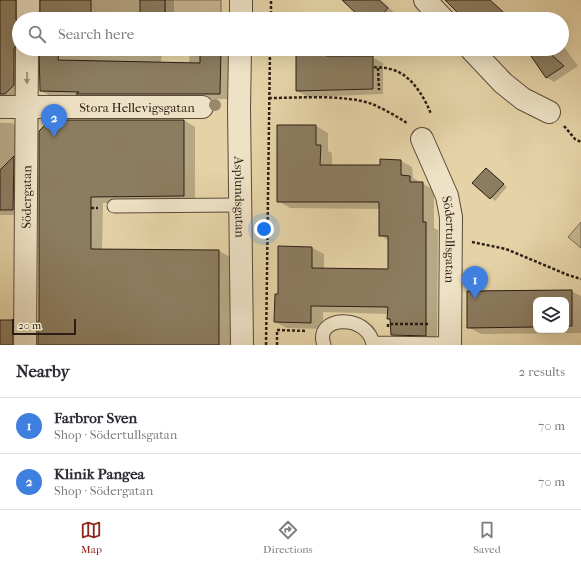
<!DOCTYPE html>
<html lang="en">
<head>
<meta charset="utf-8">
<style>
  body { margin:0; font-family:"IM FELL French Canon",serif; background:#f2f2f3; color:#2b2b33 }
  .controls { position:absolute; right:12px; bottom:12px; display:grid; overflow:hidden; border-radius:8px; box-shadow:0 4px 16px #0002 }
  .controls button { width:36px; height:36px; display:grid; place-items:center; padding:0; border:0; border-bottom:1px solid #e1e1e2; background:#fff; color:#2b2b33; font:20px sans-serif }
  .scale { position:absolute; left:12px; bottom:10px; width:64px; box-sizing:border-box; padding-left:4px; border:2px solid #2c1e14; border-top:0; font-size:11px; line-height:14px; white-space:nowrap; color:#2c1e14; -webkit-text-stroke:3px #eee2c6; paint-order:stroke }
  .you { position:absolute; left:264px; top:229px; width:14px; height:14px; margin:-10px; border:3px solid #fff; border-radius:50%; background:#1a73e8; box-shadow:0 0 0 6px #1a73e833 }
  .badge { display:grid; place-items:center; width:26px; height:26px; border-radius:50%; background:#8f2418; color:#fff; font-size:13px; font-weight:700 }
  .pin { position:absolute; translate:-50% -33px; filter:drop-shadow(0 1px 2px #0008) }
  .pin::after { content:''; position:absolute; top:21px; width:14px; height:12px; background:inherit; clip-path:polygon(0 0,100% 0,50% 100%) }
  .list { margin:0; padding:0; list-style:none }
  h2 { display:flex; justify-content:space-between; align-items:center; height:52px; margin:0; padding:0 16px; font-size:17px }
  h2 small { font-size:13px; font-weight:400; color:#7c7c81 }
  .list li { display:grid; grid-template-columns:26px 1fr auto; gap:12px; align-items:center; box-sizing:border-box; height:56px; padding:0 16px; border-top:1px solid #e1e1e2 }
  .list b { display:block; font-size:15px; white-space:nowrap }
  .list p { margin:0; font-size:13px; white-space:nowrap; color:#7c7c81 }
  .list em { font-size:13px; font-style:normal; color:#7c7c81 }
  .icon { flex:none; width:22px; height:22px; fill:none; stroke:currentColor; stroke-width:2; stroke-linecap:round; stroke-linejoin:round }
  .map { position:relative; flex:none; width:581px; height:345px; overflow:hidden }
  .search { position:absolute; background:#fff; box-shadow:0 4px 16px #0002; left:12px; right:12px; top:12px; height:44px; display:flex; align-items:center; gap:10px; box-sizing:border-box; padding:0 14px; border-radius:22px; color:#7c7c81; font-size:15px }
  .sheet { height:164px; background:#fff }
  nav { display:flex; justify-content:space-around; align-items:center; box-sizing:border-box; height:56px; border-top:1px solid #e1e1e2; background:#fff; font-size:11px; color:#7c7c81 }
  nav a { display:grid; justify-items:center; gap:2px }
  nav .on { color:#8f2418 }
  .map>svg:first-child { display:block }
  .green { fill:#c6b48e; stroke:#796951 }
  .shadow { fill:#0003; fill-rule:evenodd }
  .building { fill:#8c7c60; stroke:#2c1e14 }
  .lines { fill:none; stroke-linecap:round; stroke-linejoin:round }
  .service-casing { stroke:#5a4b39; stroke-width:15 }
  .minor-casing { stroke:#5a4b39; stroke-width:24 }
  .tertiary-casing { stroke:#5a4b39; stroke-width:24 }
  .path { stroke:#2c1e14; stroke-width:2.5; stroke-dasharray:3 2; stroke-linecap:butt }
  .service { stroke:#eee2c6; stroke-width:13 }
  .minor { stroke:#eee2c6; stroke-width:22 }
  .tertiary { stroke:#eee2c6; stroke-width:22 }
  .tree { fill:#99886a }
  .oneway { fill:#978a76 }
  .labels { text-anchor:middle; dominant-baseline:central; stroke-width:3; stroke-linejoin:round; paint-order:stroke }
  .street-label { font-size:13px; fill:#2c1e14; stroke:#eee2c6 }
</style>
</head>
<body>
<div class="map">
<svg width="581" height="345" viewBox="0 0 581 345">
  <rect width="100%" height="100%" fill="#e5d3a7"/>
  <filter id="stains"><feTurbulence type="fractalNoise" baseFrequency=".005" numOctaves="4"/><feColorMatrix values="0 0 0 0 .2 0 0 0 0 .09 0 0 0 0 .02 0 0 0 .5 -.17"/></filter>
  <radialGradient id="worn" r=".72"><stop offset=".6" stop-color="#630" stop-opacity="0"/><stop offset="1" stop-color="#630" stop-opacity=".3"/></radialGradient>
  <path class="green" d="M 165,0 L 221,0 L 221,13 L 189,13 L 189,16 L 165,15 Z
    M 581,222 L 581,248 L 568,237 Z"/>
  <path class="shadow" d="M 0,0 L 26,0 L 19,19 L 19,49 L 23,90 L 14,99 L 0,104 Z
    M 42,0 L 174,0 L 174,14 L 221,14 L 229,19 L 42,19 Z
    M 344,0 L 381,0 L 395,13 L 390,19 L 363,19 Z
    M 562,44 L 578,66 L 554,82 L 547,78 L 533,57 L 544,49 L 562,49 Z
    M 40,49 L 162,49 L 161,63 L 189,64 L 190,49 L 229,49 L 229,99 L 87,99 L 51,96 L 41,91 Z
    M 299,49 L 336,49 L 336,57 L 372,57 L 383,63 L 383,94 L 308,97 L 297,91 Z
    M 499,49 L 506,49 L 503,52 Z
    M 184,120 L 195,127 L 195,202 L 103,203 L 102,250 L 219,251 L 230,257 L 230,345 L 39,345 L 40,322 L 40,131 Z
    M 0,123 L 12,123 L 21,129 L 22,215 L 0,215 Z
    M 278,126 L 316,126 L 328,133 L 328,151 L 332,153 L 332,166 L 381,166 L 401,161 L 412,167 L 413,178 L 434,190 L 434,228 L 438,230 L 437,342 L 404,342 L 392,335 L 392,321 L 388,319 L 388,314 L 323,312 L 323,329 L 287,328 L 275,322 L 279,295 L 312,248 L 324,254 L 324,269 L 389,270 L 389,241 L 380,235 L 380,209 L 290,208 L 278,201 Z
    M 486,169 L 507,187 L 495,201 L 474,183 Z
    M 571,291 L 581,296 L 581,333 L 481,334 L 468,327 L 468,292 ZM 536,300 L 566,300 L 566,330 L 536,330 Z
    M 0,321 L 12,321 L 24,328 L 24,345 L 0,345 Z"/>
  <path class="building" d="M 0,0 L 16,0 L 16,19 L 19,27 L 19,40 L 14,49 L 14,85 L 5,94 L 0,94 Z
    M 40,0 L 91,0 L 91,19 L 40,19 Z
    M 140,0 L 165,0 L 165,19 L 140,19 Z
    M 342,0 L 379,0 L 388,8 L 378,19 L 362,19 Z
    M 445,0 L 490,0 L 511,19 L 464,19 Z
    M 201,13 L 221,13 L 221,19 L 201,19 Z
    M 39,49 L 59,49 L 58,60 L 200,63 L 200,49 L 221,49 L 220,94 L 76,94 L 79,92 L 40,91 Z
    M 298,49 L 326,49 L 326,56 L 373,56 L 373,89 L 296,91 L 296,54 L 298,54 Z
    M 543,49 L 545,49 L 564,66 L 546,78 L 531,56 Z
    M 50,120 L 184,120 L 184,196 L 91,197 L 91,249 L 219,250 L 219,345 L 38,345 L 38,321 L 39,321 L 39,131 Z
    M 277,125 L 316,125 L 316,145 L 321,145 L 320,165 L 380,165 L 380,159 L 401,160 L 401,175 L 410,176 L 410,182 L 423,182 L 423,222 L 426,222 L 426,336 L 391,335 L 390,319 L 387,319 L 388,307 L 311,306 L 311,323 L 274,322 L 275,294 L 278,294 L 278,246 L 312,247 L 312,268 L 388,269 L 388,236 L 379,236 L 379,202 L 277,202 Z
    M 14,156 L 13,210 L 0,210 L 0,170 Z
    M 486,168 L 504,184 L 490,199 L 472,183 Z
    M 572,290 L 572,326 L 566,326 L 566,300 L 536,300 L 536,327 L 467,328 L 467,291 Z
    M 0,320 L 13,320 L 13,345 L 0,345 Z"/>
  <g class="lines">
    <defs>
      <path id="service" d="M 114,206 L 240,205
        M 373,343 L 450,344
        M 324,345 C 313,315 369,313 373,345"/>
      <g id="minor">
        <path d="M 425,0 L 443,19"/>
        <path d="M 28,19 L 28,0"/>
        <path d="M 471,49 L 503,83 L 523,99 L 549,112"/>
        <path id="s1" d="M 0,107 L 202,107"/>
        <path id="s2" d="M 422,139 L 447,196 L 451,217 L 450,345"/>
        <path id="s3" d="M 25,345 L 27,49"/>
      </g>
      <g id="tertiary">
        <path d="M 241,19 L 241,0"/>
        <path id="s4" d="M 240,49 L 239,108 L 242,345"/>
      </g>
    </defs>
    <use href="#service" class="service-casing"/>
    <use href="#minor" class="minor-casing"/>
    <use href="#tertiary" class="tertiary-casing"/>
    <path class="path" d="M 271,19 L 271,0
      M 374,67 C 379,68 385,67 390,69 C 410,73 424,96 431,114
      M 378,68 L 379,90
      M 269,98 C 298,98 345,94 372,104 C 384,109 396,116 407,123
      M 564,126 L 575,139 L 581,142
      M 91,208 L 98,208
      M 472,242 L 506,249 L 568,275 L 581,279
      M 388,327 L 388,324 L 430,324
      M 266,345 L 270,49
      M 277,345 L 277,330 L 306,331"/>
    <use href="#service" class="service"/>
    <use href="#minor" class="minor"/>
    <use href="#tertiary" class="tertiary"/>
  </g>
  <circle class="tree" cx="215" cy="105" r="6"/>
  <defs><path id="oneway-solid" d="M-6-.8H1V-3.2L6.5 0L1 3.2V.8H-6Z"/></defs>
  <use class="oneway" href="#oneway-solid" transform="translate(27 78) rotate(91)"/>
  <g class="labels">
    <g class="street-label">
      <text stroke="none"><textPath href="#s1" startOffset="137">Stora Hellevigsgatan</textPath></text>
      <text stroke="none"><textPath href="#s3" startOffset="148">Södergatan</textPath></text>
      <text stroke="none"><textPath href="#s4" startOffset="148">Asplundsgatan</textPath></text>
      <text stroke="none"><textPath href="#s2" startOffset="106">Södertullsgatan</textPath></text>
    </g>
  </g>
  <rect width="100%" height="100%" filter="url(#stains)"/>
  <rect width="100%" height="100%" fill="url(#worn)"/>
</svg>
<div class="controls">
<button><svg class="icon" aria-label="layers" viewBox="0 0 24 24"><path d="M12 4l9 5-9 5-9-5zM3 14l9 5 9-5"/></svg></button>
</div>
<div class="scale">20 m</div>
<div class="you"></div>
<div class="pin badge" style="left:475px;top:299px;background:#3f7fe0">1</div>
<div class="pin badge" style="left:54px;top:137px;background:#3f7fe0">2</div>
<div class="search"><svg class="icon" aria-label="search" viewBox="0 0 24 24"><circle cx="10" cy="10" r="6"/><path d="M15 15l6 6"/></svg>Search here</div>
</div>
<section class="sheet">
<h2>Nearby<small>2 results</small></h2>
<ul class="list">
<li><span class="badge" style="background:#3f7fe0">1</span><div><b>Farbror Sven</b><p>Shop · Södertullsgatan</p></div><em>70 m</em></li>
<li><span class="badge" style="background:#3f7fe0">2</span><div><b>Klinik Pangea</b><p>Shop · Södergatan</p></div><em>70 m</em></li>
</ul>
</section>
<nav>
<a class="on"><svg class="icon" aria-label="map" viewBox="0 0 24 24"><path d="M3 6l6-2 6 2 6-2v14l-6 2-6-2-6 2zM9 4v14M15 6v14"/></svg>Map</a>
<a><svg class="icon" aria-label="directions" viewBox="0 0 24 24"><path d="M12 3l9 9-9 9-9-9zM9 14v-3h6M13 9l2 2-2 2"/></svg>Directions</a>
<a><svg class="icon" aria-label="saved" viewBox="0 0 24 24"><path d="M7 4h10v16l-5-4-5 4z"/></svg>Saved</a>
</nav>
</body>
</html>
